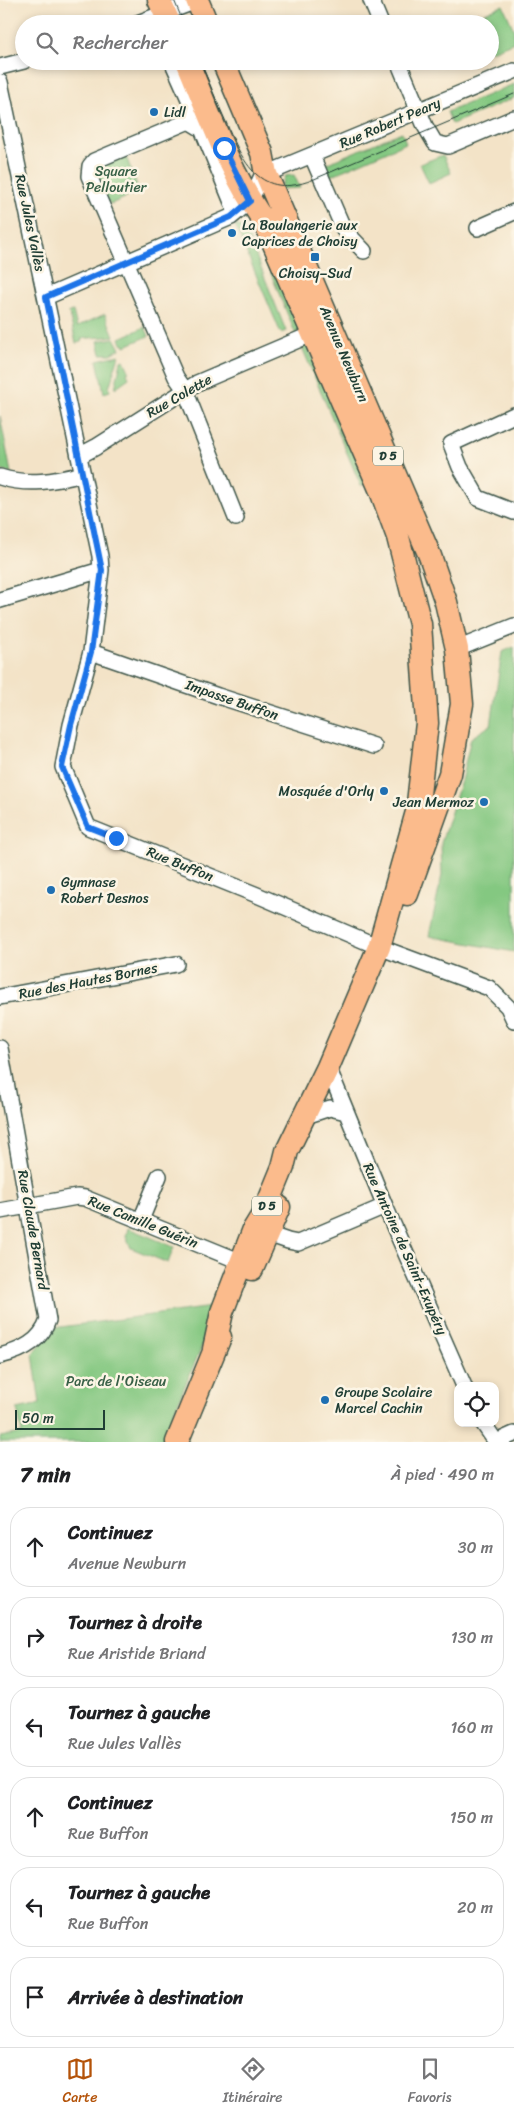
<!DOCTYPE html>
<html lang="fr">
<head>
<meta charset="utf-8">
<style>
  body { margin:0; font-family:Sriracha,sans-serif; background:#f2f2f2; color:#202124 }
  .controls { position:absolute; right:15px; bottom:15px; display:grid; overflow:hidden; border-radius:10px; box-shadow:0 2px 8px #0003 }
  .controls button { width:45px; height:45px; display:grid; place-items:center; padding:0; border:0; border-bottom:1px solid #e0e0e0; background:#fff; color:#202124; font:25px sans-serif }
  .scale { position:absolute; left:15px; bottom:12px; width:90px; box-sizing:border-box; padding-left:5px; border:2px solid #1f3d34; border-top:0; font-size:14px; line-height:18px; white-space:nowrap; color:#1f3d34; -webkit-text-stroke:4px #fcf5e5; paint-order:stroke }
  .stop { position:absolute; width:15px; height:15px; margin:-11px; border:4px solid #1a73e8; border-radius:50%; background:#fff }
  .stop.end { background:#1a73e8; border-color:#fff; box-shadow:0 1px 5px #0008 }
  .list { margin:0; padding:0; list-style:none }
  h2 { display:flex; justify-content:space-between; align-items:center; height:65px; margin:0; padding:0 20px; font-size:21px }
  h2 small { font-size:16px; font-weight:400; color:#757577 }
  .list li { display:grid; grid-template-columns:32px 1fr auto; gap:15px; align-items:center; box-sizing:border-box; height:80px; margin:0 10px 10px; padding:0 10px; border:1px solid #e0e0e0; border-radius:20px }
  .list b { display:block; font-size:19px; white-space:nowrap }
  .list p { margin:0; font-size:16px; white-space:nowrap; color:#757577 }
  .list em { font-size:16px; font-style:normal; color:#757577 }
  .icon { flex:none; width:28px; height:28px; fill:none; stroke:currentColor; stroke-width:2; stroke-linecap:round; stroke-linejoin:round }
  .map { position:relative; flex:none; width:514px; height:1442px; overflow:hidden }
  .search { position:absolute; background:#fff; box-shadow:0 2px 8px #0003; left:15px; right:15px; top:15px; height:55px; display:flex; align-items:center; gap:12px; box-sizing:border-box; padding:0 18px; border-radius:28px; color:#757577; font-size:19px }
  .sheet { height:605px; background:#fff }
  nav { display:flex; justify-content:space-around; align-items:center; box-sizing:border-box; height:70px; border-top:1px solid #e0e0e0; background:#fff; font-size:14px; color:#757577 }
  nav a { display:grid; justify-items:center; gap:2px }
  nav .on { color:#b45309 }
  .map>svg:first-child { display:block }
  .green { fill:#84c881; stroke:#52825a }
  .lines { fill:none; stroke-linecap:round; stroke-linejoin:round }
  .street-casing { stroke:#3f564a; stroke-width:18 }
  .primary-casing { stroke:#3f564a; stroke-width:25 }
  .street { stroke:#fff; stroke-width:15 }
  .primary { stroke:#fbbb8c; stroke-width:22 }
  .tram { stroke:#1f3d34; stroke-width:1 }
  .route { stroke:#1a73e8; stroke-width:6 }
  .poi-dot { fill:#1f6fb2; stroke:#fcf5e5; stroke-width:2 }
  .labels { text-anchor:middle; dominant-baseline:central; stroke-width:5; stroke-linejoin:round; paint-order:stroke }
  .shield { fill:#fcf5e5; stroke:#617469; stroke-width:1 }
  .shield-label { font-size:12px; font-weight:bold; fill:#1f3d34 }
  .poi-label { font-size:14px; fill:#1f3d34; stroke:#fcf5e5; text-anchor:start }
  .street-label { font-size:14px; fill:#1f3d34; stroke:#fcf5e5 }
  .park-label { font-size:14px; fill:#386047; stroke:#fcf5e5 }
</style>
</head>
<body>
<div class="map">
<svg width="514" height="1442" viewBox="0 0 514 1442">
  <rect width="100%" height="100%" fill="#fcf5e5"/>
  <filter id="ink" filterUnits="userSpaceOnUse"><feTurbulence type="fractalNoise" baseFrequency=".02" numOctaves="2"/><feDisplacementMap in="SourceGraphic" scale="10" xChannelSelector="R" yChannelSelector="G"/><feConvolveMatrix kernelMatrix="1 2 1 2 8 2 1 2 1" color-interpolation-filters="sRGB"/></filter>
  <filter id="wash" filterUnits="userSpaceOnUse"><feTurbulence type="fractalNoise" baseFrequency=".0096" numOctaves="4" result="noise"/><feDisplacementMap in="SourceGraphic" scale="20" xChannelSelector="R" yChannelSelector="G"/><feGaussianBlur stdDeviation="1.12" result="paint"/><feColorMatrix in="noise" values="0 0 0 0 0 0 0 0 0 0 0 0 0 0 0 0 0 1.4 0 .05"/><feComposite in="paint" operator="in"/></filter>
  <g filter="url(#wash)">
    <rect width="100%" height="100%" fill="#f3e3c7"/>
    <path class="green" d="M 503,5 L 514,30 L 514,42 L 490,52 L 490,24 L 478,24 L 478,16 Z
      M 514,84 L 514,98 L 452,124 L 447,112 Z
      M 402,132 L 406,143 L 328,177 L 323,165 Z
      M 443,155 L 451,173 L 429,183 L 420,164 Z
      M 122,157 L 127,159 L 138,188 L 136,193 L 111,204 C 100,198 96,178 97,167 Z
      M 294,175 L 300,188 L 280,189 L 285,176 Z
      M 235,225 L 245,228 L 286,331 L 281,333 L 279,329 Z
      M 260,227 L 300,330 L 296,335 L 253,230 Z
      M 73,311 L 77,327 L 105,314 L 114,336 C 102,338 92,337 81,339 L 82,342 L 76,343 L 69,312 Z
      M 145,327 L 149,336 L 125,346 L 124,343 L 122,344 L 120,338 Z
      M 114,338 L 120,349 L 111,354 L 101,354 L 98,341 Z
      M 301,345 L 307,345 L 367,483 L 361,486 Z
      M 119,355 L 109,388 L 110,391 L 104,393 L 97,360 Z
      M 124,360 L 129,371 L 127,372 L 129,378 L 115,388 L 121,361 Z
      M 0,416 L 11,473 L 0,470 Z
      M 514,647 L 514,952 L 429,936 L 442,875 L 441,843 L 461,781 L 471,738 L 491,725 L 502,652 Z
      M 128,1228 L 174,1247 L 168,1263 L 131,1248 L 126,1236 Z
      M 219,1306 L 161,1442 L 0,1442 L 0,1437 L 22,1433 L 17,1409 L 40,1404 L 33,1354 L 53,1328 Z"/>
  </g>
  <g filter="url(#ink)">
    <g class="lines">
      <defs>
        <path id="street" d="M 371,0 L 381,24
          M 135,24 L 199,0
          M 172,61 L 193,108 L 192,118 L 189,121 L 94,161 L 90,166 L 89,176 L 176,377 L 185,390 L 236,518
          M 398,61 L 425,126 L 435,143 L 448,146 L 514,118
          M 0,67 L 24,61
          M 0,82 L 100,556 L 101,570 L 91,652 L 71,725 L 63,767 L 88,827 L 257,895 L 379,947 L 489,988 L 508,1007 L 514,1020
          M 189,121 L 202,129 L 236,212
          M 312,156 L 344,230 L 364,251
          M 478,228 L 514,212
          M 46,297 L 231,217 L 250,201 L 261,178 L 266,174 L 514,71
          M 514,415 L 451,444 L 460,467 L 478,498 L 514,512
          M 79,456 L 96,447 L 197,383 L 312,334
          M 0,477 C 28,486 55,481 83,474
          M 0,600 L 101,570
          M 457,649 L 514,626
          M 91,652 L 218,696 L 374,746
          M 0,997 L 176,964
          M 0,1048 L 48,1320 C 41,1342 21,1351 0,1356
          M 328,1067 L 385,1206 L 464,1386
          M 312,1114 L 330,1108 L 346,1112
          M 0,1211 L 77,1197 L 85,1198 L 249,1265
          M 141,1220 L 159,1176
          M 259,1231 L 288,1241 L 298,1243 L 385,1206
          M 483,1423 L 496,1442
          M 496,1442 L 514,1434"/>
        <path id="primary" d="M 159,0 L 170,24
          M 197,0 L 207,24
          M 187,61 C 210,115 229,172 264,221 L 381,491 L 398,537 L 420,624 L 427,723 L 417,812 L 379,947 L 328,1067 L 287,1151 L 283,1167 L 265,1211 L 254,1229 L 222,1312 L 214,1349
          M 223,61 L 262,153 L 266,174 L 430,556 L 446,602 L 457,649 L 462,704 L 450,774 L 407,894
          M 252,1269 L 279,1207
          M 177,1442 L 220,1337"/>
      </defs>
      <use href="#street" class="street-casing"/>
      <use href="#primary" class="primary-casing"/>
      <use href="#street" class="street"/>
      <use href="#primary" class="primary"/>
      <path class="tram" d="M 174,0 L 184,24
        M 200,61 C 209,82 217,102 226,122 C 243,163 260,200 312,180 L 514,94"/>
    </g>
  </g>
  <g class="lines" filter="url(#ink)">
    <path class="route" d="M 116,838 L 88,827 L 62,767 L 71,725 L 91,652 L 102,570 L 46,297 L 231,217 L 250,201 L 224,148"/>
  </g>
  <g class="poi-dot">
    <circle cx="154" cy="112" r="5"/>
    <circle cx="232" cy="233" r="5"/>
    <rect x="310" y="252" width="10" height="10" rx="2.5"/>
    <circle cx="384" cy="791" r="5"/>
    <circle cx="484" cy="802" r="5"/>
    <circle cx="51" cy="890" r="5"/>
    <circle cx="325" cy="1400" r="5"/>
  </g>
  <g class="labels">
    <g class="shield">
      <rect x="373" y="446.5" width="30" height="19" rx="4"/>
      <rect x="252" y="1196.5" width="30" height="19" rx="4"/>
    </g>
    <g class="shield-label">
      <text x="388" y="456">D 5</text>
      <text x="267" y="1206">D 5</text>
    </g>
    <g class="poi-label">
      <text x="164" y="112">Lidl</text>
      <text x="242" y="225">La Boulangerie aux<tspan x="242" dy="16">Caprices de Choisy</tspan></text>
      <text x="315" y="273" text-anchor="middle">Choisy–Sud</text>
      <text x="374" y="791" text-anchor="end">Mosquée d'Orly</text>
      <text x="474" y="802" text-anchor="end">Jean Mermoz</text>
      <text x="61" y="882">Gymnase<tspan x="61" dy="16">Robert Desnos</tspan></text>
      <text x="335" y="1392">Groupe Scolaire<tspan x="335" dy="16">Marcel Cachin</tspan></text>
    </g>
    <g class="street-label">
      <text transform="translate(390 123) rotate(-23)">Rue Robert Peary</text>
      <text transform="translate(30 223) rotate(78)">Rue Jules Vallès</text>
      <text transform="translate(344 354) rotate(67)">Avenue Newburn</text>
      <text transform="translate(179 396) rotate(-30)">Rue Colette</text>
      <text transform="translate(232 700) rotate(19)">Impasse Buffon</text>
      <text transform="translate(180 864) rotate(22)">Rue Buffon</text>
      <text transform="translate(88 981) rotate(-11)">Rue des Hautes Bornes</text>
      <text transform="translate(143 1222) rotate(22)">Rue Camille Guérin</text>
      <text transform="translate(33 1230) rotate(80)">Rue Claude Bernard</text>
      <text transform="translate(405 1249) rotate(66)">Rue Antoine de Saint-Exupéry</text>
    </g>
    <g class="park-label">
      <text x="116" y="171">Square<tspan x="116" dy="16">Pelloutier</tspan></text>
      <text x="116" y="1381">Parc de l'Oiseau</text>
    </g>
  </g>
</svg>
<div class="controls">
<button><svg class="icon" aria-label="locate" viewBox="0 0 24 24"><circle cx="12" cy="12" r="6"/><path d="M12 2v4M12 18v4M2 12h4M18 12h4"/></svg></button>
</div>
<div class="scale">50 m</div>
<div class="stop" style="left:224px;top:148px"></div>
<div class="stop end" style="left:116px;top:838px"></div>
<div class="search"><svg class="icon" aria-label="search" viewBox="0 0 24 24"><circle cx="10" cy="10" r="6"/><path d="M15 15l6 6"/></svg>Rechercher</div>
</div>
<section class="sheet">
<h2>7 min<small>À pied · 490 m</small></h2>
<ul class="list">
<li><svg class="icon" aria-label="ahead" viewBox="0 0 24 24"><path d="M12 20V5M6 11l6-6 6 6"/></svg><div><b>Continuez</b><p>Avenue Newburn</p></div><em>30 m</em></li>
<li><svg class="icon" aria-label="right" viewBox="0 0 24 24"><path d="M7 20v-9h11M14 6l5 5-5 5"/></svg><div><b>Tournez à droite</b><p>Rue Aristide Briand</p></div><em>130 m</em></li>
<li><svg class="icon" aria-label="left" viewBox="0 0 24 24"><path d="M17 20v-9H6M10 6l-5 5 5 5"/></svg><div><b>Tournez à gauche</b><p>Rue Jules Vallès</p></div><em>160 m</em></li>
<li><svg class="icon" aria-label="ahead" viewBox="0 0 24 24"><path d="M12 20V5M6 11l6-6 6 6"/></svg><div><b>Continuez</b><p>Rue Buffon</p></div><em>150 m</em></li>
<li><svg class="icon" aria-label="left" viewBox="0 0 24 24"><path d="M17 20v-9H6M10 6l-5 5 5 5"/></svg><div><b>Tournez à gauche</b><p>Rue Buffon</p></div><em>20 m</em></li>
<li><svg class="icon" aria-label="arrive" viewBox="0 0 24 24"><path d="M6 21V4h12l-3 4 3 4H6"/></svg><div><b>Arrivée à destination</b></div></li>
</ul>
</section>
<nav>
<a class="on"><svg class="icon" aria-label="map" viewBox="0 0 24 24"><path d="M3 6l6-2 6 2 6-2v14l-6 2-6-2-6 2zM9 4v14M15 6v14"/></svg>Carte</a>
<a><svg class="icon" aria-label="directions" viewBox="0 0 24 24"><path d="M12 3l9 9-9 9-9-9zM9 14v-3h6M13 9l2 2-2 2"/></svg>Itinéraire</a>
<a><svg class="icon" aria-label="saved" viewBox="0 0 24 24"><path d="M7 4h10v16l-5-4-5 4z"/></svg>Favoris</a>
</nav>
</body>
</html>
